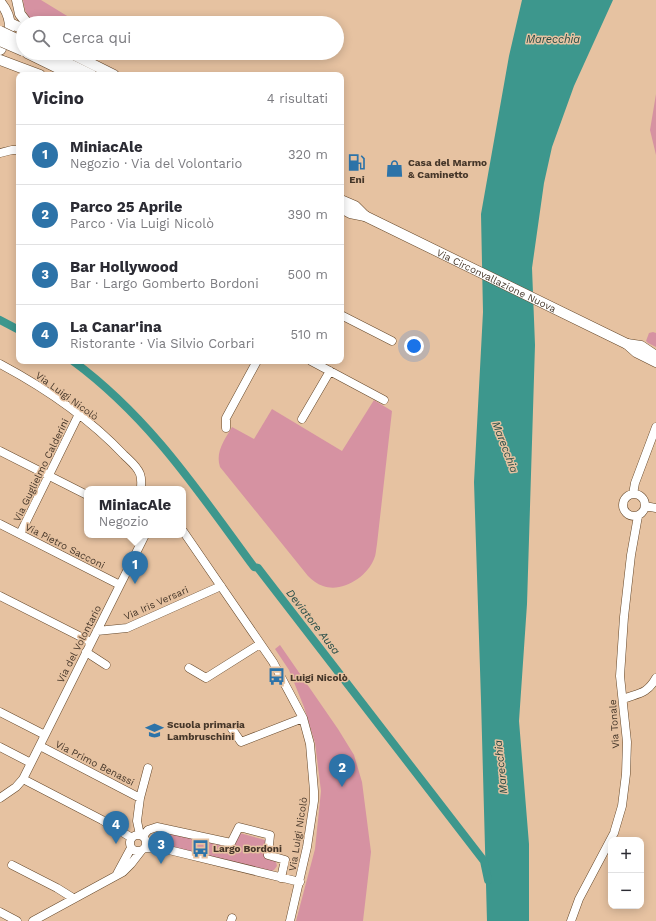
<!DOCTYPE html>
<html lang="it">
<head>
<meta charset="utf-8">
<style>
  body { margin:0; font-family:"Work Sans",sans-serif; background:#f7f7f7; color:#2b2b33 }
  .controls { position:absolute; right:12px; bottom:12px; display:grid; overflow:hidden; border-radius:8px; box-shadow:0 2px 10px #0003 }
  .controls button { width:36px; height:36px; display:grid; place-items:center; padding:0; border:0; border-bottom:1px solid #e1e1e2; background:#fff; color:#2b2b33; font:20px sans-serif }
  .you { position:absolute; left:414px; top:346px; width:14px; height:14px; margin:-10px; border:3px solid #fff; border-radius:50%; background:#1a73e8; box-shadow:0 0 0 6px #1a73e833 }
  .badge { display:grid; place-items:center; width:26px; height:26px; border-radius:50%; background:#2d73a8; color:#fff; font-size:13px; font-weight:700 }
  .pin { position:absolute; translate:-50% -33px; filter:drop-shadow(0 1px 2px #0008) }
  .pin::after { content:''; position:absolute; top:21px; width:14px; height:12px; background:inherit; clip-path:polygon(0 0,100% 0,50% 100%) }
  .popup { position:absolute; left:84px; top:486px; width:102px; height:52px; box-sizing:border-box; display:grid; place-content:center; border-radius:8px; background:#fff; filter:drop-shadow(0 1px 3px #0005); font-size:13px; white-space:nowrap; color:#7c7c81 }
  .popup b { font-size:15px; color:#2b2b33 }
  .popup::after { content:''; position:absolute; left:50%; top:100%; margin-left:-8px; border:8px solid transparent; border-top-color:#fff }
  .list { margin:0; padding:0; list-style:none }
  h2 { display:flex; justify-content:space-between; align-items:center; height:52px; margin:0; padding:0 16px; font-size:17px }
  h2 small { font-size:13px; font-weight:400; color:#7c7c81 }
  .list li { display:grid; grid-template-columns:26px 1fr auto; gap:12px; align-items:center; box-sizing:border-box; height:60px; padding:0 16px; border-top:1px solid #e1e1e2 }
  .list b { display:block; font-size:15px; white-space:nowrap }
  .list p { margin:0; font-size:13px; white-space:nowrap; color:#7c7c81 }
  .list em { font-size:13px; font-style:normal; color:#7c7c81 }
  .icon { flex:none; width:22px; height:22px; fill:none; stroke:currentColor; stroke-width:2; stroke-linecap:round; stroke-linejoin:round }
  .map { position:relative; flex:none; width:656px; height:921px; overflow:hidden }
  .search { position:absolute; background:#fff; box-shadow:0 2px 10px #0003; left:16px; top:16px; width:328px; height:44px; display:flex; align-items:center; gap:10px; box-sizing:border-box; padding:0 14px; border-radius:22px; color:#7c7c81; font-size:15px }
  .panel { position:absolute; background:#fff; box-shadow:0 2px 10px #0003; left:16px; top:72px; width:328px; height:292px; border-radius:8px }
  .map>svg:first-child { display:block }
  .green { fill:#d692a2 }
  .water { fill:#3d978d }
  .lines { fill:none; stroke-linecap:round; stroke-linejoin:round }
  .canal { stroke:#3d978d; stroke-width:8 }
  .minor-casing { stroke:#644628; stroke-width:9 }
  .major-casing { stroke:#644628; stroke-width:11 }
  .minor { stroke:#fff; stroke-width:8 }
  .major { stroke:#fff; stroke-width:10 }
  .major-bridge-casing { stroke:#644628; stroke-width:11; stroke-linecap:butt }
  .major-bridge { stroke:#fff; stroke-width:10 }
  .labels { text-anchor:middle; dominant-baseline:central; stroke-width:3; stroke-linejoin:round; paint-order:stroke }
  .poi-label { font-size:10px; font-weight:bold; fill:#453629; stroke:#e6c2a1; text-anchor:start }
  .street-label { font-size:10px; fill:#453629; stroke:#e6c2a1 }
  .water-label { font-size:11px; font-style:italic; fill:#234b46; stroke:#e6c2a1 }
</style>
</head>
<body>
<div class="map">
<svg width="656" height="921" viewBox="0 0 656 921">
  <rect width="100%" height="100%" fill="#e6c2a1"/>
  <path class="green" d="M 23,0 L 41,0 L 77,22 L 34,23 C 27,17 24,9 23,0 Z
    M 656,94 L 656,155 L 650,130 Z
    M 653,332 L 656,333 L 656,347 L 648,343 L 646,341 L 649,333 Z
    M 374,400 L 392,411 L 377,544 C 376,549 376,555 374,559 C 367,577 342,593 323,586 C 317,584 312,580 308,576 L 220,467 C 215,452 225,439 232,427 L 254,439 L 272,409 L 342,451 Z
    M 280,645 L 338,729 L 354,755 L 362,782 L 371,852 L 363,921 L 296,921 L 315,849 L 321,791 L 315,743 L 304,707 L 289,670 L 275,649 Z
    M 162,832 L 233,847 L 240,833 L 265,840 L 264,856 C 271,858 276,858 277,866 L 274,870 L 269,872 L 159,844 L 156,837 Z"/>
  <path class="water" d="M 522,0 L 613,0 L 574,86 L 552,147 L 544,183 L 532,268 L 535,345 L 527,604 L 519,721 L 529,844 L 529,921 L 487,921 L 481,700 L 474,482 L 483,312 L 481,214 L 509,56 Z"/>
  <g class="lines">
    <path class="canal" d="M 0,320 L 19,330
      M 73,361 C 150,418 198,491 254,567 L 258,568 L 484,861 L 488,880"/>
    <defs>
      <path id="minor" d="M 0,153 L 12,150 L 19,150
        M 341,315 L 392,341
        M 311,361 L 384,400
        M 0,364 C 45,388 89,418 124,455 C 130,461 137,466 140,474 C 142,479 141,484 141,489
        M 302,419 L 330,371
        M 226,428 L 226,418 L 257,361
        M 0,451 L 87,495
        M623 505a11 11 0 1 1 22 0a11 11 0 1 1-22 0Z
        M 633,494 L 635,483 L 656,427
        M 645,506 L 656,508
        M 0,524 L 120,585
        M 183,531 L 273,662 L 303,718 L 310,744 L 314,791 L 314,801 L 307,847 L 290,921
        M 20,534 L 79,414
        M 0,596 L 91,642
        M 97,631 L 127,628 L 221,586
        M 86,652 L 106,665
        M 189,668 L 206,678 L 260,644
        M 623,699 C 639,693 647,694 656,678
        M 0,712 L 45,735
        M 232,729 L 241,742 L 303,718
        M 40,746 L 140,798
        M 0,747 L 31,763
        M 23,779 L 102,820 L 132,838
        M 0,798 L 16,787 L 23,779 L 145,535
        M130 843a8 8 0 1 1 16 0a8 8 0 1 1-16 0Z
        M 140,835 L 137,821 L 140,798 L 148,768
        M 143,836 L 148,830 L 157,827 L 231,843 L 239,827 L 270,835 L 268,855 L 285,860 L 281,878
        M 145,848 L 169,850 L 300,882
        M 12,865 L 57,888 L 73,898
        M 117,874 L 131,848
        M 0,912 L 17,921
        M 33,921 L 123,872 L 131,864 L 141,851
        M 231,921 L 232,918
        M 571,921 L 579,899 L 614,833 L 622,806 L 626,774 L 627,742 L 620,676 L 624,617 L 631,555 L 638,516"/>
      <g id="major">
        <path d="M 17,0 L 20,14 L 27,23"/>
        <path d="M 0,2 C 7,10 10,18 10,28"/>
        <path d="M 10,23 L 23,29"/>
        <path d="M 0,50 L 1,49"/>
        <path d="M 27,53 L 72,75"/>
        <path d="M 47,53 L 92,75"/>
        <path d="M 70,53 L 114,75"/>
        <path d="M 0,60 L 40,75"/>
        <path d="M 341,200 L 355,206 L 365,216"/>
        <path id="s1" d="M 341,208 L 350,213 L 365,216 L 627,344 L 636,352 L 656,362"/>
        <path d="M 627,344 L 641,346 L 656,356"/>
      </g>
    </defs>
    <use href="#minor" class="minor-casing"/>
    <use href="#major" class="major-casing"/>
    <use href="#minor" class="minor"/>
    <use href="#major" class="major"/>
    <defs>
      <path id="major-bridge" d="M 0,31 L 23,42
        M 0,41 L 23,51"/>
    </defs>
    <use href="#major-bridge" class="major-bridge-casing"/>
    <use href="#major-bridge" class="major-bridge"/>
  </g>
  <defs>
    <symbol id="fuel-bare" viewBox="-9 -9 18 18"><path d="M-5.5-6h7V0h2V4h1.3V-2.5L3-4.5l.8-.8L6-3V5H2.5V1h-1V6h-7ZM-4.2-4.7v3.2H.2V-4.7Z" fill="#2d73a8" stroke="#e6c2a1" stroke-width="2.5" paint-order="stroke"/></symbol>
    <symbol id="shop-bare" viewBox="-9 -9 18 18"><path d="M-5-2.5h2.3a2.7 3.5 0 0 1 5.4 0H5L5.5 6h-11ZM-1.5-2.5h3a1.5 2.3 0 0 0-3 0Z" fill="#2d73a8" stroke="#e6c2a1" stroke-width="2.5" paint-order="stroke"/></symbol>
    <symbol id="bus-bare" viewBox="-9 -9 18 18"><path d="M-5-6H5V4H4V6H2V4H-2V6H-4V4H-5ZM-3.5-4V0h7V-4ZM-3.5 1.2v1.5H-2V1.2ZM2 1.2v1.5H3.5V1.2Z" fill="#2d73a8" stroke="#e6c2a1" stroke-width="2.5" paint-order="stroke"/></symbol>
    <symbol id="school-bare" viewBox="-9 -9 18 18"><path d="M0-5L7-2L0 1L-7-2ZM-4 1L0 2.5L4 1V4Q0 6-4 4Z" fill="#2d73a8" stroke="#e6c2a1" stroke-width="2.5" paint-order="stroke"/></symbol>
  </defs>
  <g fill-rule="evenodd">
    <use href="#fuel-bare" x="344" y="150" width="25" height="25"/>
    <use href="#shop-bare" x="382" y="156" width="25" height="25"/>
    <use href="#bus-bare" x="264" y="664" width="25" height="25"/>
    <use href="#school-bare" x="142" y="718" width="25" height="25"/>
    <use href="#bus-bare" x="188" y="836" width="25" height="25"/>
  </g>
  <g class="labels">
    <g class="poi-label">
      <text x="408" y="162">Casa del Marmo<tspan x="408" dy="12">&amp; Caminetto</tspan></text>
      <text x="357" y="179" text-anchor="middle">Eni</text>
      <text x="290" y="677">Luigi Nicolò</text>
      <text x="167" y="724">Scuola primaria<tspan x="167" dy="12">Lambruschini</tspan></text>
      <text x="213" y="848">Largo Bordoni</text>
    </g>
    <g class="street-label">
      <text stroke="none"><textPath href="#s1" startOffset="172">Via Circonvallazione Nuova</textPath></text>
      <text transform="translate(67 396) rotate(36)">Via Luigi Nicolò</text>
      <text transform="translate(41 470) rotate(-64)">Via Guglielmo Calderini</text>
      <text transform="translate(65 546) rotate(27)">Via Pietro Sacconi</text>
      <text transform="translate(156 603) rotate(-24)">Via Iris Versari</text>
      <text transform="translate(79 644) rotate(-63)">Via del Volontario</text>
      <text transform="translate(614 724) rotate(-94)">Via Tonale</text>
      <text transform="translate(95 763) rotate(27)">Via Primo Benassi</text>
      <text transform="translate(298 834) rotate(-81)">Via Luigi Nicolò</text>
    </g>
    <g class="water-label">
      <text x="553" y="39">Marecchia</text>
      <text transform="translate(505 447) rotate(69)">Marecchia</text>
      <text transform="translate(313 622) rotate(52)">Deviatore Ausa</text>
      <text transform="translate(501 767) rotate(-96)">Marecchia</text>
    </g>
  </g>
</svg>
<div class="controls">
<button>+</button>
<button>−</button>
</div>
<div class="you"></div>
<div class="pin badge" style="left:135px;top:584px">1</div>
<div class="popup"><b>MiniacAle</b>Negozio</div>
<div class="pin badge" style="left:342px;top:787px">2</div>
<div class="pin badge" style="left:161px;top:864px">3</div>
<div class="pin badge" style="left:116px;top:844px">4</div>
<div class="search"><svg class="icon" aria-label="search" viewBox="0 0 24 24"><circle cx="10" cy="10" r="6"/><path d="M15 15l6 6"/></svg>Cerca qui</div>
<section class="panel">
<h2>Vicino<small>4 risultati</small></h2>
<ul class="list">
<li><span class="badge">1</span><div><b>MiniacAle</b><p>Negozio · Via del Volontario</p></div><em>320 m</em></li>
<li><span class="badge">2</span><div><b>Parco 25 Aprile</b><p>Parco · Via Luigi Nicolò</p></div><em>390 m</em></li>
<li><span class="badge">3</span><div><b>Bar Hollywood</b><p>Bar · Largo Gomberto Bordoni</p></div><em>500 m</em></li>
<li><span class="badge">4</span><div><b>La Canar'ina</b><p>Ristorante · Via Silvio Corbari</p></div><em>510 m</em></li>
</ul>
</section>
</div>
</body>
</html>
